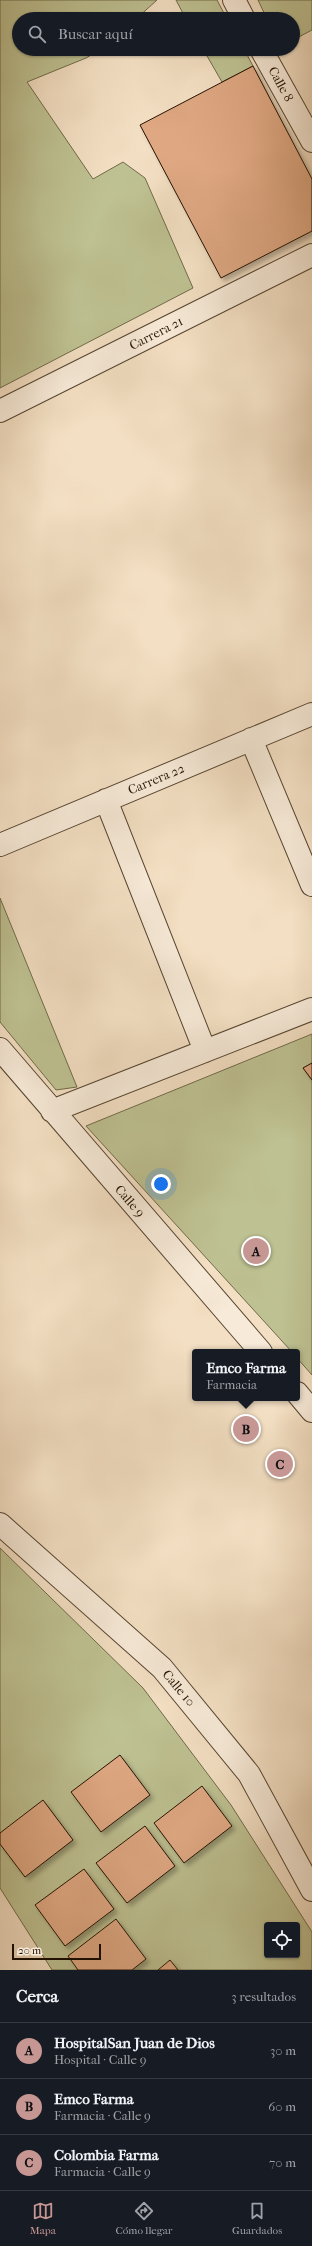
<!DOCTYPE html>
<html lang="es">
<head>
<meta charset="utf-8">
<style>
  body { margin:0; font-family:"IM FELL French Canon",serif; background:#20242c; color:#f1f3f6 }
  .controls { position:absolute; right:12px; bottom:12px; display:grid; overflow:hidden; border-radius:4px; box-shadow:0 1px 3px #0004 }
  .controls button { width:36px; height:36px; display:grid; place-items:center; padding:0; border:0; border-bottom:1px solid #363941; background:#171b24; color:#f1f3f6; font:20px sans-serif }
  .scale { position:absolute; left:12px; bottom:10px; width:89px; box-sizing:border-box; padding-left:4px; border:2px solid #231200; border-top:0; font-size:11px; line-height:14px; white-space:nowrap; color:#231200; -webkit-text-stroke:3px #f7ead8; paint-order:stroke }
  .you { position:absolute; left:161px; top:1184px; width:14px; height:14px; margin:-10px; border:3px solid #fff; border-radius:50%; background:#1a73e8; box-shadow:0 0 0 6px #1a73e833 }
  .badge { display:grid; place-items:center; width:26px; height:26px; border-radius:50%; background:#c59692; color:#111; font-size:13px; font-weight:700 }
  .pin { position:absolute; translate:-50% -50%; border:2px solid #fff; box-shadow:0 1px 4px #0006 }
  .popup { position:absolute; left:192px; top:1349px; width:108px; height:52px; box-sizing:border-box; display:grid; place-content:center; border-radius:4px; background:#171b24; filter:drop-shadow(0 1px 3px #0005); font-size:13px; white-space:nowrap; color:#9ea1a6 }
  .popup b { font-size:15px; color:#f1f3f6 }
  .popup::after { content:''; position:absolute; left:50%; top:100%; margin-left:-8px; border:8px solid transparent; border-top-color:#171b24 }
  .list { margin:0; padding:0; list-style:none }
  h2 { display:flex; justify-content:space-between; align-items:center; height:52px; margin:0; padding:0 16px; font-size:17px }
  h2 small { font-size:13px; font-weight:400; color:#9ea1a6 }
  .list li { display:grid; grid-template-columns:26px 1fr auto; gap:12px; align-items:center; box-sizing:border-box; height:56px; padding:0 16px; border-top:1px solid #363941 }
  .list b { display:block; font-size:15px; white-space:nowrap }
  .list p { margin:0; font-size:13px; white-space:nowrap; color:#9ea1a6 }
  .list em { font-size:13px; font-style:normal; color:#9ea1a6 }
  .icon { flex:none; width:22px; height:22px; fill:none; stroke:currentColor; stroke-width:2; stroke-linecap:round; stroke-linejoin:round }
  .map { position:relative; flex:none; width:312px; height:1970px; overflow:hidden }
  .search { position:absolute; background:#171b24; box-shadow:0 1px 3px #0004; left:12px; right:12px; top:12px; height:44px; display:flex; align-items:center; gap:10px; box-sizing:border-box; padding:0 14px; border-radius:22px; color:#9ea1a6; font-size:15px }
  .sheet { height:220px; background:#171b24 }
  nav { display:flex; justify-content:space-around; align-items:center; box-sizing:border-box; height:56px; border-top:1px solid #363941; background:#171b24; font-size:11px; color:#9ea1a6 }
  nav a { display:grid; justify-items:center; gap:2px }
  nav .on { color:#c59692 }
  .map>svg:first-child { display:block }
  .green { fill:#bec192; stroke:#706a49; fill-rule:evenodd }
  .building { fill:#dfa883; stroke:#231200; filter:url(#shadow) }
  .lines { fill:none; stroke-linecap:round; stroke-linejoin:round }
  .minor-casing { stroke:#574531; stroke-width:24 }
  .tertiary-casing { stroke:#574531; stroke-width:24 }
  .minor { stroke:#f7ead8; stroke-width:22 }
  .tertiary { stroke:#f7ead8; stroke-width:22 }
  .labels { text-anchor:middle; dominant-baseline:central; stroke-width:3.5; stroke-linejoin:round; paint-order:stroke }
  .street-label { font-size:13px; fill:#231200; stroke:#f7ead8 }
</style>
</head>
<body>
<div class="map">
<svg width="312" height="1970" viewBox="0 0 312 1970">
  <defs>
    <filter id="shadow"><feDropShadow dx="3.5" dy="3.5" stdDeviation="2" flood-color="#0004"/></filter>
  </defs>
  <rect width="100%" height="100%" fill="#f3dfc3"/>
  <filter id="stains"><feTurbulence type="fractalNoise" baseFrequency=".005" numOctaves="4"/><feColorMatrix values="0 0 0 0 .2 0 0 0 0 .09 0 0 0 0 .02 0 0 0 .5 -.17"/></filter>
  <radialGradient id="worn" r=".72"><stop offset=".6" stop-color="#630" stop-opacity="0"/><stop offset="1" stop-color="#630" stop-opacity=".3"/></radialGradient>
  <path class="green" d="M 0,0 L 157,0 L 136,19 L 19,19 L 19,49 L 101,49 L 86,58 L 27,82 L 93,179 L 123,162 L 145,178 L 193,288 L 0,388 Z
    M 176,0 L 217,0 L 227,19 L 186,19 Z
    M 258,0 L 312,0 L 312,30 L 293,40 L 293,19 L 267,19 Z
    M 203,49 L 244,49 L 253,66 L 222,82 Z
    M 0,898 L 77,1087 L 56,1090 L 0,1022 Z
    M 312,1034 L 312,1063 L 303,1068 L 312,1080 L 312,1375 L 297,1358 L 297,1352 L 292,1352 L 86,1126 Z
    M 0,1548 L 143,1688 L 231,1805 L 312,1932 L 312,1970 L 52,1970 L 0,1888 ZM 267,1925 L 297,1925 L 297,1955 L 267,1955 Z"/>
  <path class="building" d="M 253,66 L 312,179 L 312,231 L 221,278 L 140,125 Z
    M 312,1063 L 312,1080 L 303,1068 Z
    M 120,1755 L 150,1795 L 101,1832 L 71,1792 Z
    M 202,1786 L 232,1826 L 184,1863 L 154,1823 Z
    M 43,1800 L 73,1840 L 25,1877 L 0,1844 L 0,1833 Z
    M 145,1826 L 175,1866 L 127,1903 L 96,1863 Z
    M 84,1869 L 114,1909 L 65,1946 L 35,1905 Z
    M 116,1919 L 146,1959 L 132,1970 L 78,1970 L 68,1956 Z
    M 170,1960 L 178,1970 L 158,1970 Z"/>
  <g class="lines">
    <defs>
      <path id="minor" d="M 234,0 L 244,19
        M 261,49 L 312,141
        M 0,411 L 312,255
        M 251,739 L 312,885
        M 106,800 L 205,1051
        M 0,845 L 312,714
        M 0,1049 L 261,1352
        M 52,1111 L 312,1009
        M 297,1393 L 312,1411"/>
      <path id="tertiary" d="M 0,1524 L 162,1668 L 249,1774 L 312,1890"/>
    </defs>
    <use href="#minor" class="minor-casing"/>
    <use href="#tertiary" class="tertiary-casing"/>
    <use href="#minor" class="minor"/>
    <use href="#tertiary" class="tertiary"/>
  </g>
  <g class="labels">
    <g class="street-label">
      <text transform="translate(281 84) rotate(61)">Calle 8</text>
      <text transform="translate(156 333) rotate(-27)">Carrera 21</text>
      <text transform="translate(156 779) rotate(-23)">Carrera 22</text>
      <text transform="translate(130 1201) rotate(49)">Calle 9</text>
      <text transform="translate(179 1688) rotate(50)">Calle 10</text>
    </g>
  </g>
  <rect width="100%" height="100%" filter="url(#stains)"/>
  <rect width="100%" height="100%" fill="url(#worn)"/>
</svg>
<div class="controls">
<button><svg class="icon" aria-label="locate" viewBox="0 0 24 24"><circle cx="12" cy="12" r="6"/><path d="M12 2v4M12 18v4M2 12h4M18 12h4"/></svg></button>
</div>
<div class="scale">20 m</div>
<div class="you"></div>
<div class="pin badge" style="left:256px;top:1251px">A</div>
<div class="pin badge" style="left:246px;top:1429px">B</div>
<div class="popup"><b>Emco Farma</b>Farmacia</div>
<div class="pin badge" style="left:280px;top:1464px">C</div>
<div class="search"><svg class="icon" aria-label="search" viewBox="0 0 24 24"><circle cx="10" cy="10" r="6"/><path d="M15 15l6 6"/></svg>Buscar aquí</div>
</div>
<section class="sheet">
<h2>Cerca<small>3 resultados</small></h2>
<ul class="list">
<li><span class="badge">A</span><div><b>HospitalSan Juan de Dios</b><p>Hospital · Calle 9</p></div><em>30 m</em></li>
<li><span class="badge">B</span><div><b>Emco Farma</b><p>Farmacia · Calle 9</p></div><em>60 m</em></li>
<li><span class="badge">C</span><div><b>Colombia Farma</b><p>Farmacia · Calle 9</p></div><em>70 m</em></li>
</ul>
</section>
<nav>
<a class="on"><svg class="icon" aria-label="map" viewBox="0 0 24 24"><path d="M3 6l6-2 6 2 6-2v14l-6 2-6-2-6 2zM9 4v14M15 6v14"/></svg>Mapa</a>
<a><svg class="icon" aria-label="directions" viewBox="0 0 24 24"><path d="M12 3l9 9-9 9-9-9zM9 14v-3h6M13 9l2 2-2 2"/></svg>Cómo llegar</a>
<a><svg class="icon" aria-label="saved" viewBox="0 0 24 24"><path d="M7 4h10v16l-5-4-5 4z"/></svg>Guardados</a>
</nav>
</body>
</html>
